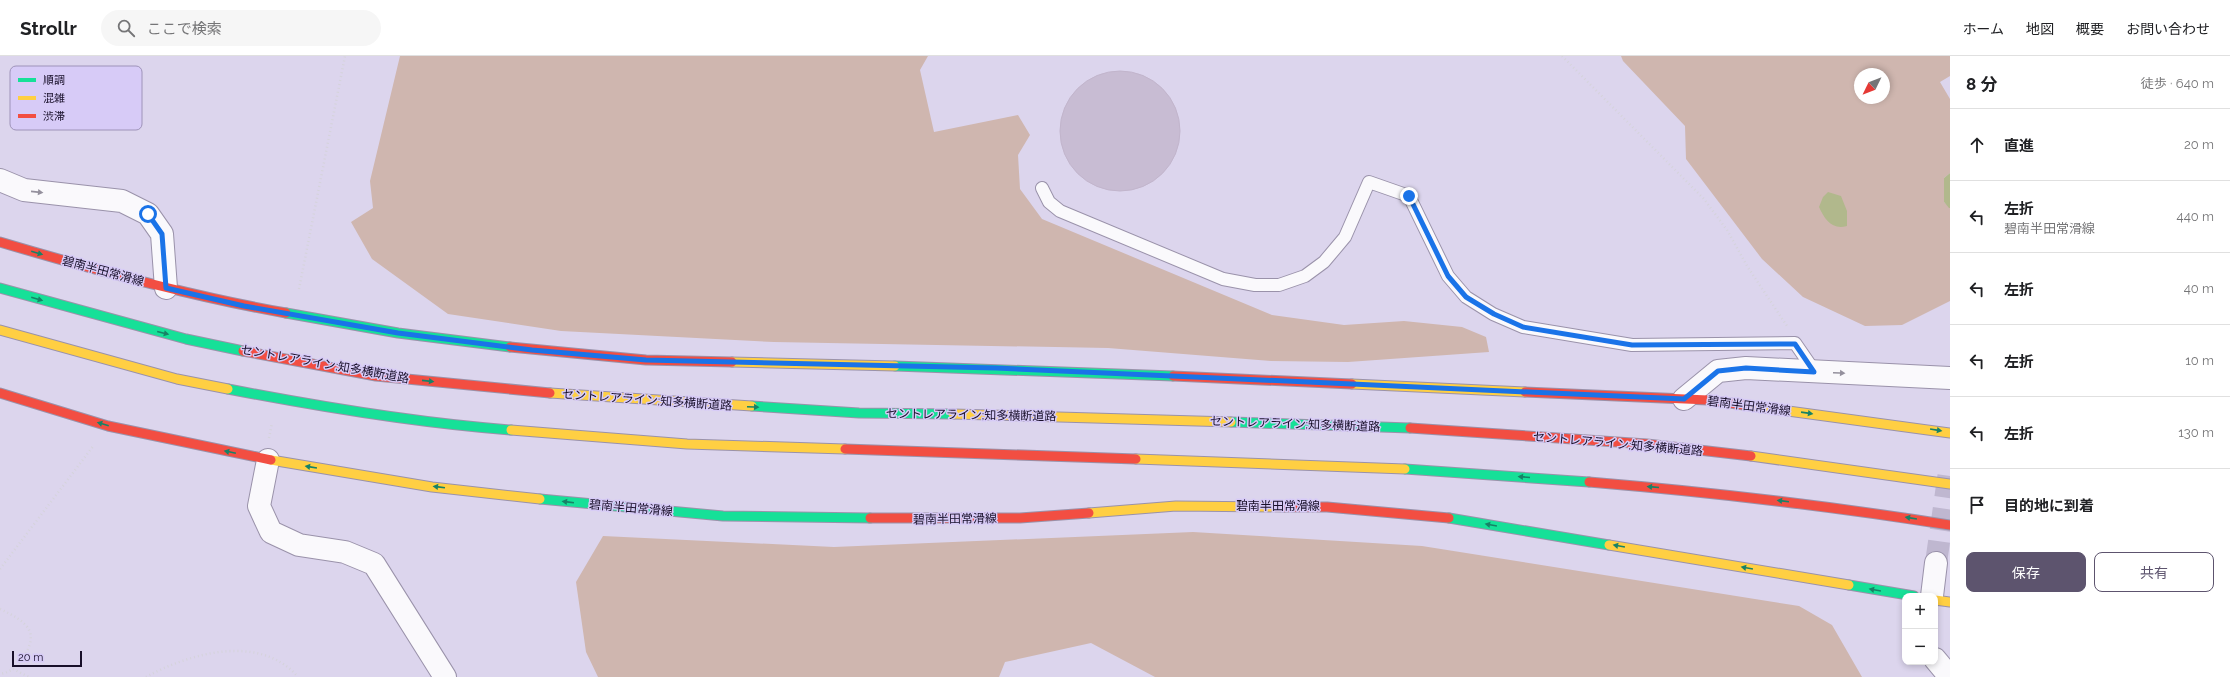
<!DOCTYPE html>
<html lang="ja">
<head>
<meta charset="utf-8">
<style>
  body { margin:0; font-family:Raleway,"Noto Sans JP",sans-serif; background:#f6f6f6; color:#202124 }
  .controls { position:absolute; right:12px; bottom:12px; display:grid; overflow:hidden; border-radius:8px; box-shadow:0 2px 6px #0003 }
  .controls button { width:36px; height:36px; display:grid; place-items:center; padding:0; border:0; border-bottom:1px solid #e0e0e0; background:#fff; color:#202124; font:20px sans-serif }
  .compass { position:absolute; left:1854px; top:12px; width:36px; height:36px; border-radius:50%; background:#fff; box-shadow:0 2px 6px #0003; rotate:227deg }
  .scale { position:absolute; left:12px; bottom:10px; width:70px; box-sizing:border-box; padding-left:4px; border:2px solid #180f29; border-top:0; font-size:11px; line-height:14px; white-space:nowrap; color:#180f29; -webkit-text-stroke:3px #d7cbf7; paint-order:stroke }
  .stop { position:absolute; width:12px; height:12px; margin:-9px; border:3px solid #1a73e8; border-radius:50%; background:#fff }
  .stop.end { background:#1a73e8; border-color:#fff; box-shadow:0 1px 4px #0008 }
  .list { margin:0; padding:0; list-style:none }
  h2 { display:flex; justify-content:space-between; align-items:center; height:52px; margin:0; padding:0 16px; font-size:17px }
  h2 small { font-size:13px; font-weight:400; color:#757577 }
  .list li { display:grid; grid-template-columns:26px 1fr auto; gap:12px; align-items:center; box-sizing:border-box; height:72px; padding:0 16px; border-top:1px solid #e0e0e0 }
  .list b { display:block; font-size:15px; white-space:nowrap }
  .list p { margin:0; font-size:13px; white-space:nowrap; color:#757577 }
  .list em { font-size:13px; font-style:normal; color:#757577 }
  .actions { display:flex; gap:8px; padding:12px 16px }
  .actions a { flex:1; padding:9px 0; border:1px solid #5d546e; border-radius:8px; text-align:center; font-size:14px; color:#5d546e }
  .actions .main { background:#5d546e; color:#fff }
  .icon { flex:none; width:22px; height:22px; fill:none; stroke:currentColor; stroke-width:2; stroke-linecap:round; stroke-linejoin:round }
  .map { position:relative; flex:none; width:1950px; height:621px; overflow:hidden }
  header { display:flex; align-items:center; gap:24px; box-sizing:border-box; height:56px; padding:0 20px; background:#fff; border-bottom:1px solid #e0e0e0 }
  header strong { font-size:19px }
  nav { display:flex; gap:22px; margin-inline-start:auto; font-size:14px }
  .search { width:280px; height:36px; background:#f6f6f6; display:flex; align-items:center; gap:10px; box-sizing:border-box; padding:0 14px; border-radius:22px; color:#757577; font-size:15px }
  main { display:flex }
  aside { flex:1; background:#fff }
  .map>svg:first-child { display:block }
  .green { fill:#cfb6af; fill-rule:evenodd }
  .water { fill:#b1b88c }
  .building { fill:#c8bcd3; stroke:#c2b5cc }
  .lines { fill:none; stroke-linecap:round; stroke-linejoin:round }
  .street-tunnel { stroke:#bfb7d0; stroke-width:22; stroke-dasharray:22 11; stroke-linecap:butt }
  .lane-casing { stroke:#9a92aa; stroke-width:14 }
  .street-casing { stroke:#9a92aa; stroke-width:24 }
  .fast-casing { stroke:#9a92aa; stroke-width:11 }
  .slow-casing { stroke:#9a92aa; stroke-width:11 }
  .jam-casing { stroke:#9a92aa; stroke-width:11 }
  .path { stroke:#d5d3db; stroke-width:2.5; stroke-dasharray:1 3; stroke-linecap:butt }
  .lane { stroke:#faf9fc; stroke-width:12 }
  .street { stroke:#faf9fc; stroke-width:22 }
  .fast { stroke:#16e098; stroke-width:9 }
  .slow { stroke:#ffcf43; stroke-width:9 }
  .jam { stroke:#f24e42; stroke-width:9 }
  .oneway { fill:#94909d }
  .oneway2 { fill:#178266 }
  .route { stroke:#1a73e8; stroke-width:5 }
  .labels { text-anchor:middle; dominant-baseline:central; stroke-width:3; stroke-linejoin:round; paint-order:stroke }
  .street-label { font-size:12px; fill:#180f29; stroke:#d7cbf7 }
  .key { fill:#d7cbf7; stroke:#9e93b9; stroke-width:1 }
  .key-label { font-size:11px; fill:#180f29 }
</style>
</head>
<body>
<header>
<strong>Strollr</strong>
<div class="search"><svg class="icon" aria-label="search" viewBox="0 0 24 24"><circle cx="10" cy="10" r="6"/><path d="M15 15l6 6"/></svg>ここで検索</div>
<nav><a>ホーム</a><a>地図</a><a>概要</a><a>お問い合わせ</a></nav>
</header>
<main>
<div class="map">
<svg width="1950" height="621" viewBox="0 0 1950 621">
  <rect width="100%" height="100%" fill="#dcd5ed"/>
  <path class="green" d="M 400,0 L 928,0 L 920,14 L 934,76 L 1018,59 L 1030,79 L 1018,99 L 1020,133 L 1042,163 L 1272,259 L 1344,269 L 1404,265 L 1462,271 L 1486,281 L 1489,296 L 1348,306 L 1271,305 L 1108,292 L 774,286 L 561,275 L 448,258 L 372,203 L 351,166 L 373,152 L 370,125 Z
    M 1621,0 L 1950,0 L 1950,20 L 1940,26 L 1950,43 L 1950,117 L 1944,122 L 1944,146 L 1950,152 L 1950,245 L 1902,269 L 1865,270 L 1803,241 L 1762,203 L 1686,103 L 1685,70 L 1623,5 ZM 1860,18 L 1884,18 L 1884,42 L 1860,42 Z
    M 1193,476 L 1422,490 L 1799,550 L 1832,569 L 1862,621 L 1155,621 L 1091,587 L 1005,606 L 999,621 L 598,621 L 586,596 L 576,526 L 603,480 L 834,491 Z"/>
  <path class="water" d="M 1950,117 L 1950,152 L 1949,152 L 1944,146 L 1944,122 Z
    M 1828,136 L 1841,140 L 1847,155 L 1847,170 C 1832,174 1825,164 1819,151 L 1823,141 Z"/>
  <path class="building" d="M1060 75a60 60 0 1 1 120 0a60 60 0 1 1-120 0Z"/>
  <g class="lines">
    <path class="street-tunnel" d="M 1936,507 L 1950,409"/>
    <defs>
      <path id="lane" d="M 1042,132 L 1049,146 L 1060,155 L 1223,223 L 1255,229 L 1279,229 L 1305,220 L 1324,206 L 1345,181 L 1369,126 L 1409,140 L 1448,220 L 1466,241 L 1493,258 L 1523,271 L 1632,289 L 1795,287 L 1815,316"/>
      <path id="street" d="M 0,124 L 24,134 L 122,145 L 148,158 L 162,178 L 166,232
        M 1684,343 L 1718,315 L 1746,312 L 1950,322
        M 268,404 L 259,450 L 271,476 L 299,489 L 345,496 L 374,508 L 445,621
        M 1932,540 L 1936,507
        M 1935,603 L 1950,621"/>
      <path id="fast" d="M 0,232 L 186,283 L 243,295
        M 286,257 L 398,277 L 510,291
        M 895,310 L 1173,320
        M 228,333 C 321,351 416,367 511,374
        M 752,350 L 859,357 L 953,358
        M 1231,366 L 1410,372
        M 1405,413 L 1589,426
        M 540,443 L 723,460 L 870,462
        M 1449,462 L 1609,489
        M 1849,529 L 1914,540"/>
      <path id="slow" d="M 0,274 L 177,323 L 228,333
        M 732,306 L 895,310
        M 1352,328 L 1525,336
        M 550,337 L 752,350
        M 1744,349 L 1950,377
        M 953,358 L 1231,366
        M 511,374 L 687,388 L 845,393
        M 1751,400 L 1950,428
        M 1136,403 L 1405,413
        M 271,404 L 432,431 L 540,443
        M 1089,457 L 1176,450 L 1284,451
        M 1609,489 L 1849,529
        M 1935,544 L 1950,546"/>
      <path id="jam" d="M 0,186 C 94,214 189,240 286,257
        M 510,291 L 646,304 L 732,306
        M 243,295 L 376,320 L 550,337
        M 1173,320 L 1352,328
        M 1525,336 L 1708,344 L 1744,349
        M 0,337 L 108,370 L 271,404
        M 1410,372 L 1647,388 L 1751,400
        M 845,393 L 1136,403
        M 1589,426 C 1710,436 1830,450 1950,469
        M 1284,451 L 1327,451 L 1449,462
        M 870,462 L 1020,462 L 1089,457"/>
    </defs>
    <use href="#lane" class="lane-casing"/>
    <use href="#street" class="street-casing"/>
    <use href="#fast" class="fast-casing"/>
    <use href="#slow" class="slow-casing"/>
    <use href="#jam" class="jam-casing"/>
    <path class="path" d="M 1562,0 L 1704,143 L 1727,174 L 1747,210 L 1787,270
      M 299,233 L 345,0
      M 269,382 L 272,367
      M 0,513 L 94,389
      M 0,553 C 25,565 42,575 22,603 C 16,611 11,616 0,618
      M 13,613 L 29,621
      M 146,621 C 190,597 260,577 298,621"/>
    <use href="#lane" class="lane"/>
    <use href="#street" class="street"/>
    <use href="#fast" class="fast"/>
    <use href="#slow" class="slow"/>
    <use href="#jam" class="jam"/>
  </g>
  <defs><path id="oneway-solid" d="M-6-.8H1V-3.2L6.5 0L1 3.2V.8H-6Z"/></defs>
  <g class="oneway">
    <use href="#oneway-solid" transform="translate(37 136) rotate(6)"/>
    <use href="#oneway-solid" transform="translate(1839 317) rotate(3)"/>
  </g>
  <g class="oneway2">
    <use href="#oneway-solid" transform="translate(37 197) rotate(16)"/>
    <use href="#oneway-solid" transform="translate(37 243) rotate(16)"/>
    <use href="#oneway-solid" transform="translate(163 277) rotate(14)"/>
    <use href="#oneway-solid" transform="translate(428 325) rotate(6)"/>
    <use href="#oneway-solid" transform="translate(753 351) rotate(3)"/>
    <use href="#oneway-solid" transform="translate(1807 357) rotate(8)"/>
    <use href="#oneway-solid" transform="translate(103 368) rotate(-164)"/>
    <use href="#oneway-solid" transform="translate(1936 374) rotate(9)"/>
    <use href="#oneway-solid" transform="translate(230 396) rotate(-168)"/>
    <use href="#oneway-solid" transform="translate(311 411) rotate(-171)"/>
    <use href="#oneway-solid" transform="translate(1524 421) rotate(-175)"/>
    <use href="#oneway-solid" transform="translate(439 431) rotate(-173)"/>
    <use href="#oneway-solid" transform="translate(1653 431) rotate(-175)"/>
    <use href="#oneway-solid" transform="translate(1783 445) rotate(-173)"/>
    <use href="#oneway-solid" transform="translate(568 446) rotate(-173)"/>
    <use href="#oneway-solid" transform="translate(1911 462) rotate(-171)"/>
    <use href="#oneway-solid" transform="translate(1491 469) rotate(-170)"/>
    <use href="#oneway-solid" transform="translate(1619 490) rotate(-170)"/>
    <use href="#oneway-solid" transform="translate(1747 512) rotate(-170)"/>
    <use href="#oneway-solid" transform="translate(1875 534) rotate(-170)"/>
  </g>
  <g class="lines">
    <path class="route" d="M 148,158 L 162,178 L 166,232 L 244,250 L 398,277 L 532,294 L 646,304 L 996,312 L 1684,343 L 1718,315 L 1746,312 L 1814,316 L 1795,288 L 1632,289 L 1523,271 L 1494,258 L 1466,241 L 1448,220 L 1409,140"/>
  </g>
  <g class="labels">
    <g class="street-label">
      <text transform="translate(103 215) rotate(15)">碧南半田常滑線</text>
      <text transform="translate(325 308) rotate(10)">セントレアライン;知多横断道路</text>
      <text transform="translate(647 344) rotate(4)">セントレアライン;知多横断道路</text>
      <text transform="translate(1749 350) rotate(7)">碧南半田常滑線</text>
      <text transform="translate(971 359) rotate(1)">セントレアライン;知多横断道路</text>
      <text transform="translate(1295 368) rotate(2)">セントレアライン;知多横断道路</text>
      <text transform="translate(1618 388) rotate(5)">セントレアライン;知多横断道路</text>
      <text x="1278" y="450">碧南半田常滑線</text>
      <text transform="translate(631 452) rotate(5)">碧南半田常滑線</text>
      <text transform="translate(955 463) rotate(-1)">碧南半田常滑線</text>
    </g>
  </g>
  <rect x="10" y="10" width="132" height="64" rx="6" class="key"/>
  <rect x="18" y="22" width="18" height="4" fill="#16e098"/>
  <rect x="18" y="40" width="18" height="4" fill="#ffcf43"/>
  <rect x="18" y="58" width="18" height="4" fill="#f24e42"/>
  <g class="key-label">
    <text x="43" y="28">順調</text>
    <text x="43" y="46">混雑</text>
    <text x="43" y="64">渋滞</text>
  </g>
</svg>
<div class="controls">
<button>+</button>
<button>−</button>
</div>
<svg class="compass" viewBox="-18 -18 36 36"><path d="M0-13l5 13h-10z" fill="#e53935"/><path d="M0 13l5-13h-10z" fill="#757577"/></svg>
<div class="scale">20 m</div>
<div class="stop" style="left:148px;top:158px"></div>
<div class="stop end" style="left:1409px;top:140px"></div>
</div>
<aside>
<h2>8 分<small>徒歩 · 640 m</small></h2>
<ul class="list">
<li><svg class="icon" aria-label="ahead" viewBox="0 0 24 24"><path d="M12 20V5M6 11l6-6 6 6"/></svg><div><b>直進</b></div><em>20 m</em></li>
<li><svg class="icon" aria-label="left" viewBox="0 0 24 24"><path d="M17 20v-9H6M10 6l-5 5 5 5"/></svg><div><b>左折</b><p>碧南半田常滑線</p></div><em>440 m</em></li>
<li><svg class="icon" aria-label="left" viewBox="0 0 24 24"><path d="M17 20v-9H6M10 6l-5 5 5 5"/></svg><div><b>左折</b></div><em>40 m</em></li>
<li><svg class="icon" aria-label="left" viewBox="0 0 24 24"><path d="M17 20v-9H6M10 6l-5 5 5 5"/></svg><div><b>左折</b></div><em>10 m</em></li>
<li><svg class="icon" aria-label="left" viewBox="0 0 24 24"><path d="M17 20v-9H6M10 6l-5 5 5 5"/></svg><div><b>左折</b></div><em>130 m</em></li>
<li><svg class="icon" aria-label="arrive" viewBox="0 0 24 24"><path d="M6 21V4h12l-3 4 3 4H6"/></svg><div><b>目的地に到着</b></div></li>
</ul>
<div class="actions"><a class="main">保存</a><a>共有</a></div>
</aside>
</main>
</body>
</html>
